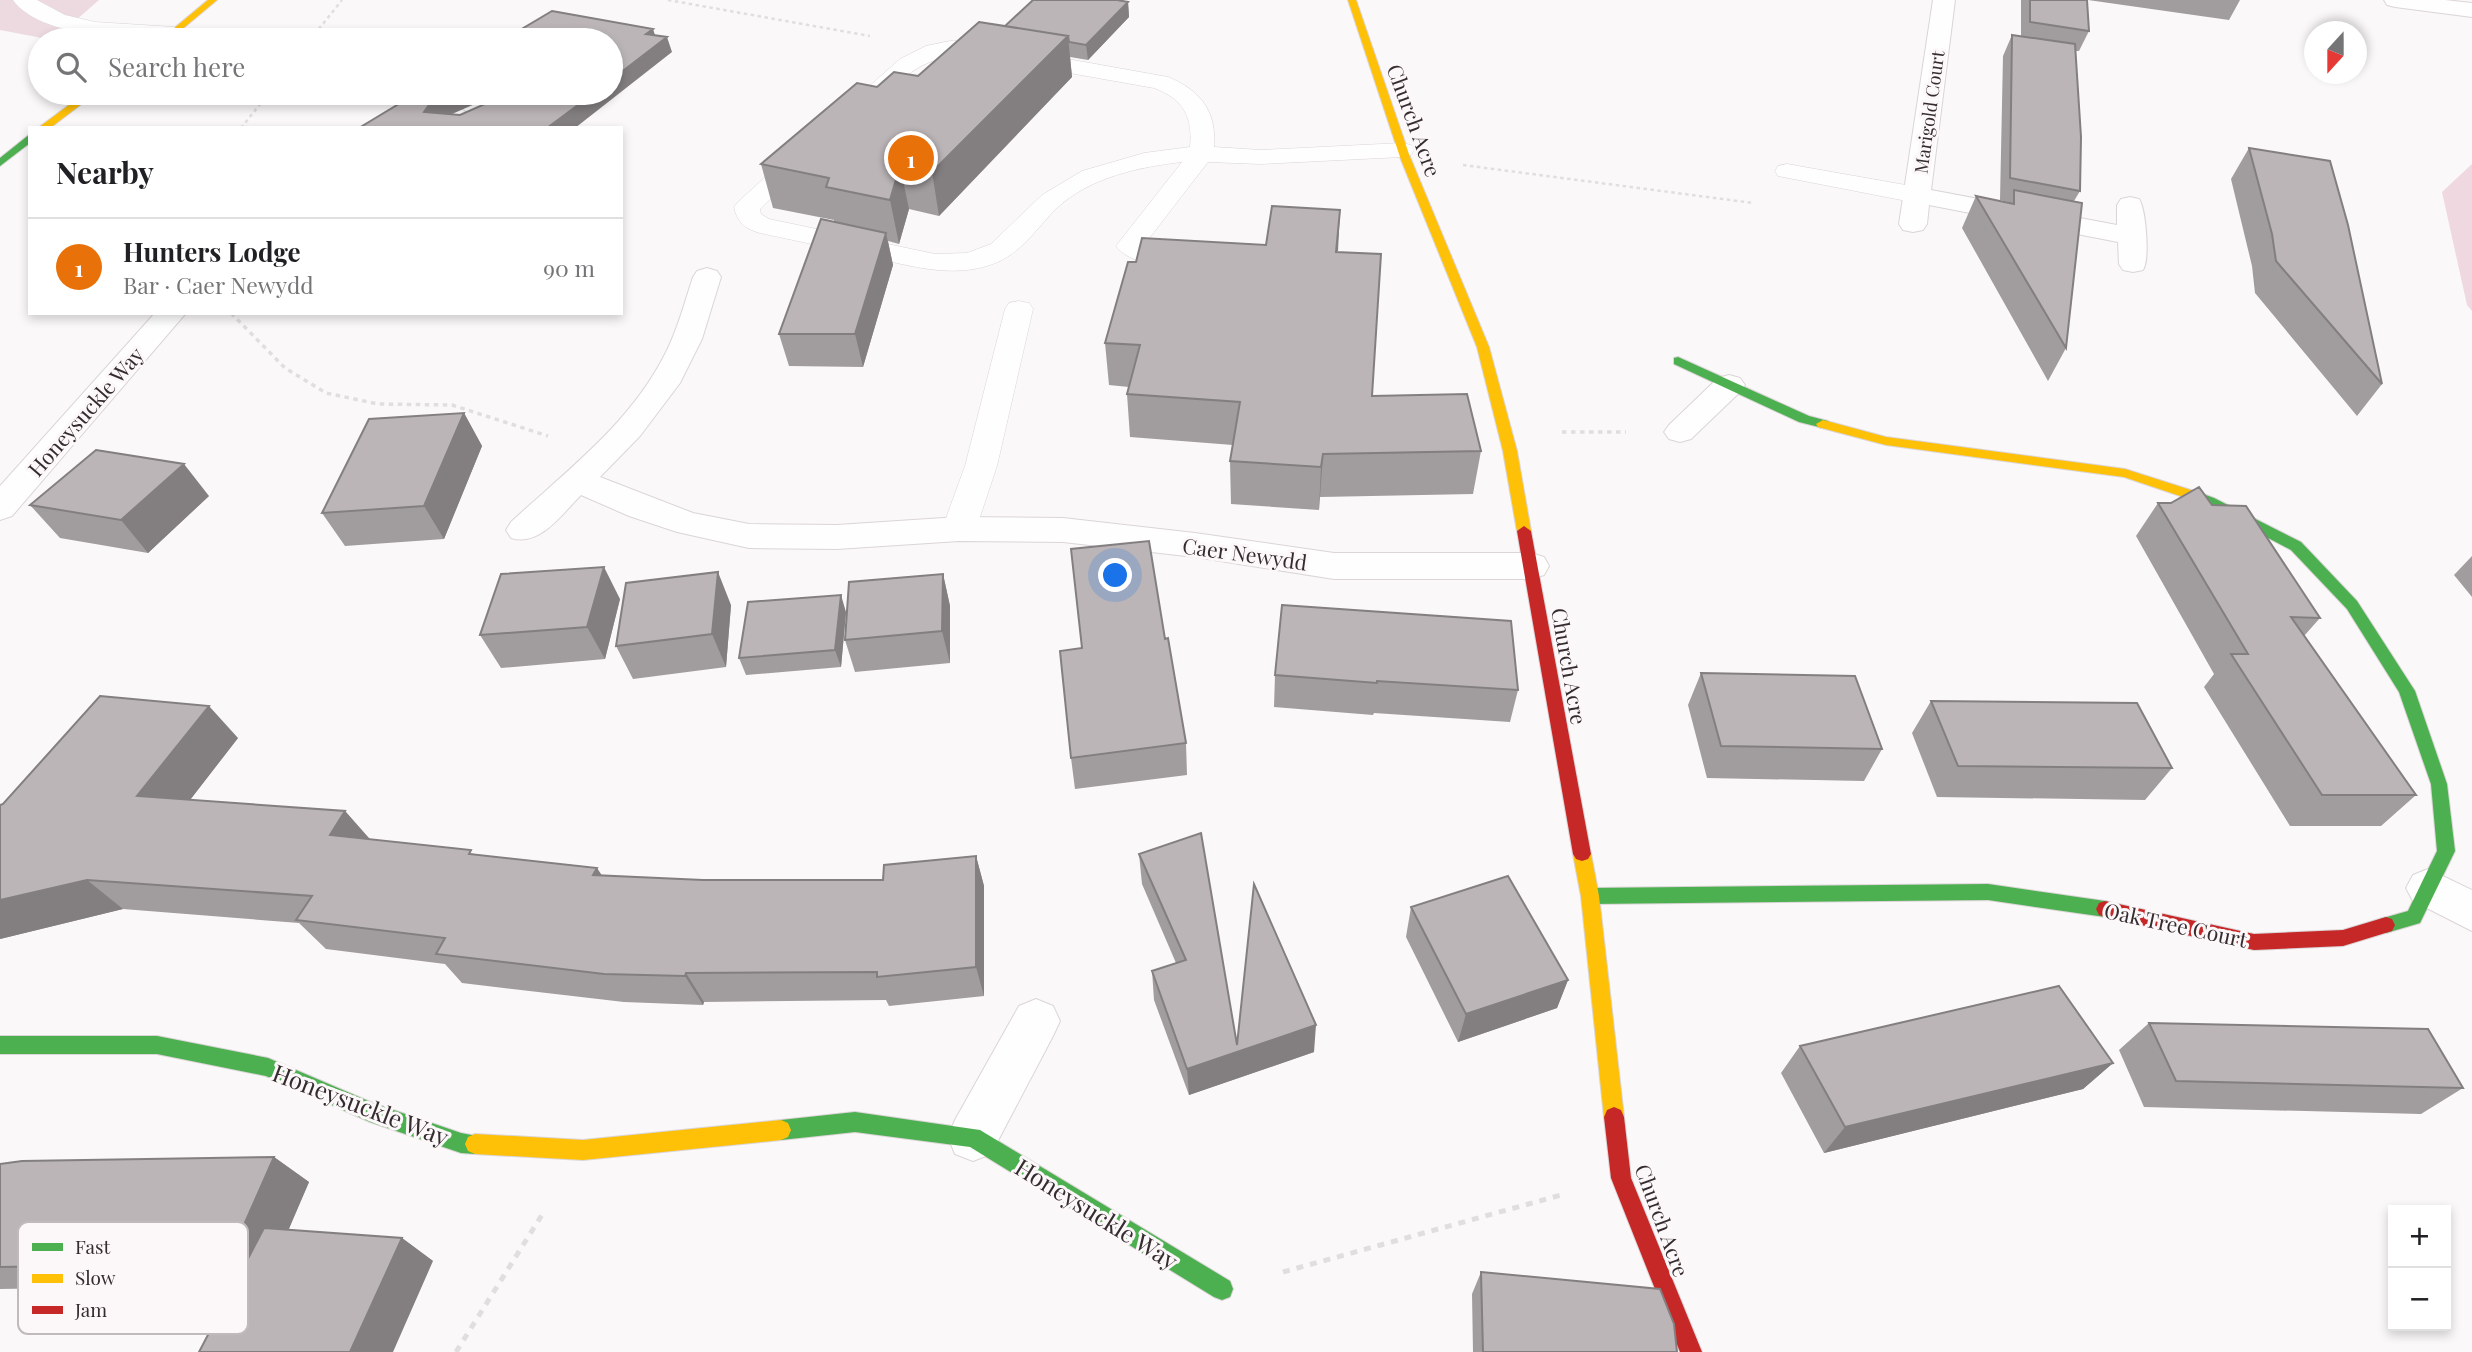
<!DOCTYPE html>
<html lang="en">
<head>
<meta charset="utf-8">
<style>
  body { margin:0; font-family:"Playfair Display",serif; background:#f2f2f2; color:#202124 }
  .controls { position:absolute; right:21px; bottom:21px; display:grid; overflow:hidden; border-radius:0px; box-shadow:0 4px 10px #0003 }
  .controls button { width:63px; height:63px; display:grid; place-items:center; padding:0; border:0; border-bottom:2px solid #e0e0e0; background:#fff; color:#202124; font:35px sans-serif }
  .compass { position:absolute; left:2304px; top:21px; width:63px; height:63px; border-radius:50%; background:#fff; box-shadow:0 4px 10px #0003; rotate:201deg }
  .you { position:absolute; left:1116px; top:576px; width:24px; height:24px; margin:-18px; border:5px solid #fff; border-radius:50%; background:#1a73e8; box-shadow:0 0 0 10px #1a73e833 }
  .badge { display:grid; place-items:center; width:46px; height:46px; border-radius:50%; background:#0b8043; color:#fff; font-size:23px; font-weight:700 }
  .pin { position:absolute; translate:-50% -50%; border:4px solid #fff; box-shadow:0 2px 7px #0006 }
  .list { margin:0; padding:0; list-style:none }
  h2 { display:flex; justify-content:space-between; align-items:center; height:91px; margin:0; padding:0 28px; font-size:30px }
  h2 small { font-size:23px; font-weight:400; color:#757577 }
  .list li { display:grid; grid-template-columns:46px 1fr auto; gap:21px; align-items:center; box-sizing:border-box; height:98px; padding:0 28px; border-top:2px solid #e0e0e0 }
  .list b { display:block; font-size:26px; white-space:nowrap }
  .list p { margin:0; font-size:23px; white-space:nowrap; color:#757577 }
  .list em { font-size:23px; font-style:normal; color:#757577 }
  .icon { flex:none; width:38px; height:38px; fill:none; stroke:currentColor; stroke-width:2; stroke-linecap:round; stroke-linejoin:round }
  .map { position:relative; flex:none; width:2472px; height:1352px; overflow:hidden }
  .search { position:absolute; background:#fff; box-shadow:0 4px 10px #0003; left:28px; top:28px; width:595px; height:77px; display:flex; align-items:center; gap:18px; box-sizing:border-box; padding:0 24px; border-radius:38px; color:#757577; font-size:26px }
  .panel { position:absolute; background:#fff; box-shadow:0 4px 10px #0003; left:28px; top:126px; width:595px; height:189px; border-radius:0px }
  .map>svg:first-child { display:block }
  .green { fill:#ecdae0 }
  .forest { fill:#efd8e0 }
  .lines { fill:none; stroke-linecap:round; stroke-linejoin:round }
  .lane-casing { stroke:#dbd5d7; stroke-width:1 }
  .street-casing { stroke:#dbd5d7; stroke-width:2 }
  .fast-casing { stroke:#dbd5d7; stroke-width:2 }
  .slow-casing { stroke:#dbd5d7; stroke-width:2 }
  .jam-casing { stroke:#dbd5d7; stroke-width:2 }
  .path-far2 { stroke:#e0dedf; stroke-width:2.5; stroke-dasharray:3.5 3.5; stroke-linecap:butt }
  .path-far1 { stroke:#e0dedf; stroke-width:3.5; stroke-dasharray:4.5 4.5; stroke-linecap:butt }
  .path { stroke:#e0dedf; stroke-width:5; stroke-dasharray:7 7; stroke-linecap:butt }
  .lane { fill:#fefefe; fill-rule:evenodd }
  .street { fill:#fefefe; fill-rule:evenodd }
  .fast { fill:#4caf50; fill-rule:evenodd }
  .slow { fill:#ffc107; fill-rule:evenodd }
  .jam { fill:#c62828; fill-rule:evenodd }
  .wall { fill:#a19c9e }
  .shaded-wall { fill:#837f81 }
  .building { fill:#bbb5b8; stroke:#837f81; stroke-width:2 }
  .labels { text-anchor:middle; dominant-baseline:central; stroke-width:6; stroke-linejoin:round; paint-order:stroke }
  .far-street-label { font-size:18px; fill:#352c2f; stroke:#fcf7f9 }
  .street-label { font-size:21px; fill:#352c2f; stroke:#fcf7f9 }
  .near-street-label { font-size:24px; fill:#352c2f; stroke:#fcf7f9 }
  .key { fill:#fcf7f9; stroke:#c0babc; stroke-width:2 }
  .key-label { font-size:19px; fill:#352c2f }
</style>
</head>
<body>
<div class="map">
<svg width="2472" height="1352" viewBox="0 0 2472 1352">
  <rect width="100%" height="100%" fill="#fbf8f9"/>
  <path class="green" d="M 0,0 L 99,0 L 53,40 L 0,30 Z"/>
  <path class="forest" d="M 2472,164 L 2472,311 L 2467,305 L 2442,192 Z"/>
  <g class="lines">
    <defs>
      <path id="lane" d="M 13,0 L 37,0 L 65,15 L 95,22 L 174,27 L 182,28 L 185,33 L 182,38 L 174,39 C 132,39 40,38 13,0 Z
        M 950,41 L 968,41 L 1168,77 C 1200,90 1217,111 1214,147 L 1261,150 L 1402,143 L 1411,145 L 1414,150 L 1411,155 L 1402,157 L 1261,164 L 1208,162 L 1144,245 L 1195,253 L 1199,259 L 1195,265 C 1174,270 1129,265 1116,246 L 1182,162 C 1139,167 1091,177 1058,207 C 1039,225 1025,249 1000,261 C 955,282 904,264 859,254 C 826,247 793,240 760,233 C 745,229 737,222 734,207 L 738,202 L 796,149 L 805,147 L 814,149 L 817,154 L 760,209 L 761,214 L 769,219 L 935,254 L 967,253 L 991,244 L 1042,195 L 1082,171 L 1144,153 L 1190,147 C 1193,116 1183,99 1154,88 L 968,55 C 920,55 900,81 867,111 L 851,111 L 847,106 L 900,59 L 926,46 Z
        M 1787,164 L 1917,187 L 1926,190 L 1930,195 L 1926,200 L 1917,203 L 1778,176 L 1775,171 L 1778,166 Z
        M 1019,301 L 1029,303 L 1033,309 L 997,466 L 976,529 L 971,537 L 959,540 L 947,537 L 942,529 L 965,466 L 1005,309 L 1009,303 Z"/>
      <path id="street" d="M 1933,0 L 1955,0 L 1931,190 L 2117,225 L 2117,205 L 2121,199 L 2130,197 L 2139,199 C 2146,209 2150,260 2143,270 L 2133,272 L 2123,270 L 2119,264 L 2118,242 L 1929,205 L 1927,224 L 1923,230 L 1913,232 L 1903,230 L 1899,224 Z
        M 2384,0 L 2445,0 L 2472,3 L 2472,17 L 2395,7 L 2387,5 Z
        M 445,93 L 473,93 L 497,111 L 494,116 C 477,120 455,107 445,93 Z
        M 707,268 L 717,271 L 721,277 L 702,339 L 680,383 L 640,436 L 600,477 L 693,513 L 749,524 L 837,525 L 959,517 L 1063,518 L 1195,533 L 1334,553 L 1531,553 L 1544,557 L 1549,566 L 1544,575 L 1531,579 L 1334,579 L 1195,557 L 1063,542 L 959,541 L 837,549 L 749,548 L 677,532 L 629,516 L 581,495 C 562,514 540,547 511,538 L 506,530 L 511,522 C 565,472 628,425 663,358 C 677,332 684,304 693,277 L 697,271 Z
        M 155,313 L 186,313 L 12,516 L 0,520 L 0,486 Z
        M 1729,375 L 1740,378 L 1745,385 L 1740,392 L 1691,439 L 1680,442 L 1669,439 L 1664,432 L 1669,425 L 1718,378 Z
        M 2428,869 L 2472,890 L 2472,931 L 2413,901 L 2406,888 L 2413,875 Z
        M 1036,999 L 1053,1006 L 1060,1021 L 1053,1036 L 991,1154 L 973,1161 L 955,1154 L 948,1137 L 955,1120 L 1019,1006 Z"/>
      <path id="fast" d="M 30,134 L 30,143 L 0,166 L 0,158 Z
        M 1678,357 L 1809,416 L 1828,421 L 1830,424 L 1823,428 L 1799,422 L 1674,364 L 1674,358 Z
        M 2192,490 L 2214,498 L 2301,542 L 2357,601 L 2415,691 L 2447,784 L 2455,851 L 2420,923 L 2386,933 L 2380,931 L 2377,925 L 2380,919 L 2408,911 L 2437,851 L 2431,784 L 2399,692 L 2347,609 L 2291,550 L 2204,504 L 2187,498 L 2185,495 L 2187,492 Z
        M 1988,884 L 2105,901 L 2111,903 L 2114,909 L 2111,915 L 2105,917 L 1988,900 L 1590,904 L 1584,901 L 1581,896 L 1584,891 L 1590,888 Z
        M 0,1036 L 157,1036 L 268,1058 L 373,1103 L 461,1133 L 482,1137 L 485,1144 L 482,1151 L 475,1154 L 461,1153 L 370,1122 L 266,1076 L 157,1054 L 0,1054 Z
        M 855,1112 L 980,1130 L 1230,1281 L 1233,1289 L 1230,1297 L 1222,1300 L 1214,1297 L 970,1147 L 855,1132 L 781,1140 L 774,1137 L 771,1130 L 774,1123 L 781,1120 Z"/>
      <path id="slow" d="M 208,0 L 217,0 L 169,40 L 160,40 Z
        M 1348,0 L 1356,0 L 1410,157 L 1489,347 L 1517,451 L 1531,531 L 1529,534 L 1524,536 L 1517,531 L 1503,451 L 1477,347 L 1400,157 Z
        M 85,93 L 96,93 L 50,128 L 38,128 Z
        M 1823,420 L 1886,437 L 2125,469 L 2197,492 L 2199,495 L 2192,500 L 2124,477 L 1886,445 L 1818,427 L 1816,424 Z
        M 1582,847 L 1588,849 L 1591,854 L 1599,896 L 1624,1117 L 1621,1124 L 1614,1127 L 1607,1124 L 1604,1117 L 1581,896 L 1573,854 L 1576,849 Z
        M 781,1120 L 788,1123 L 791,1130 L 788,1137 L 781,1140 L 583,1160 L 475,1154 L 468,1151 L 465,1144 L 468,1137 L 475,1134 L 583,1140 Z"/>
      <path id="jam" d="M 1524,526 L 1531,531 L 1591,854 L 1588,859 L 1582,861 L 1576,859 L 1573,854 L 1517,531 Z
        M 2105,901 L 2254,934 L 2343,930 L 2386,917 L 2392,919 L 2395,925 L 2392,931 L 2343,946 L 2254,950 L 2105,917 L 2099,915 L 2096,909 L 2099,903 Z
        M 1614,1107 L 1621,1110 L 1624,1117 L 1631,1178 L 1702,1352 L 1680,1352 L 1611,1178 L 1604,1117 L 1607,1110 Z"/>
    </defs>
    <use href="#lane" class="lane-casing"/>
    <use href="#street" class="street-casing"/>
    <use href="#fast" class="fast-casing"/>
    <use href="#slow" class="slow-casing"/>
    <use href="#jam" class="jam-casing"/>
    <path class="path-far2" d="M 668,0 L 870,36
      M 310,40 L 342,0
      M 241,128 L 269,93
      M 1463,165 L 1753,203"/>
    <path class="path-far1" d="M 231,313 L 285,368 L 326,393 L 378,404 L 452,405 L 548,436
      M 1562,432 L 1626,432"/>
    <path class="path" d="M 1283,1272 L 1561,1195
      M 456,1352 L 545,1210"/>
    <use href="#lane" class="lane"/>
    <use href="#street" class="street"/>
    <use href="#fast" class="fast"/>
    <use href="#slow" class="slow"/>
    <use href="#jam" class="jam"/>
  </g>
  <path class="wall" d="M 2021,0 L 2087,0 L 2089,31 L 2079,51 L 2076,51 L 2080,191 L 2074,201 L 2066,348 L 2048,381 L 1962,228 L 1976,196 L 2008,203 L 2008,202 L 2000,200 L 2003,56 L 2012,35 L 2021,36 Z
    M 2088,0 L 2240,0 L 2229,20 Z
    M 1128,2 L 1129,17 L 1088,60 L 1070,57 L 1072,77 L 939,216 L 909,209 L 899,244 L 888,241 L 893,265 L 863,367 L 789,366 L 779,334 L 834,221 L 834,220 L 773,208 L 761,164 L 877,87 L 918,76 L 1005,26 Z
    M 2249,148 L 2382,384 L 2357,416 L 2255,293 L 2252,266 L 2231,179 Z
    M 1338,252 L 1372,396 L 1481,451 L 1473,494 L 1320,497 L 1319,510 L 1231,504 L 1230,461 L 1233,445 L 1130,437 L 1127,394 L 1129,387 L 1109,385 L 1105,343 L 1136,262 Z
    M 464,413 L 482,446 L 444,539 L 345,546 L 322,513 Z
    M 209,496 L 148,553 L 60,538 L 30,505 Z
    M 2158,503 L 2320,618 L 2304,636 L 2416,795 L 2381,826 L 2290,826 L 2204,687 L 2214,674 L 2136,536 Z
    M 2472,556 L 2472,597 L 2454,575 Z
    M 943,574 L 950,606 L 950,663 L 855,672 L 845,640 Z
    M 620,599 L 605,659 L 501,668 L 480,635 Z
    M 731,605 L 726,667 L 633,679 L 616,646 Z
    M 846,612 L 841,667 L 746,675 L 739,658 Z
    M 1165,639 L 1186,743 L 1187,775 L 1075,789 L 1071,758 Z
    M 1701,673 L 1882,749 L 1864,781 L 1707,778 L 1688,705 Z
    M 1275,675 L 1518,690 L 1510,722 L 1374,713 L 1373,715 L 1274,707 Z
    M 1931,701 L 2172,768 L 2145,800 L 1937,797 L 1912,733 Z
    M 238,738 L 190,800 L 345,811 L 370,839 L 475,854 L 602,876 L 703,880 L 883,880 L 976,856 L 984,886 L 984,996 L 889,1006 L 886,1000 L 704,1002 L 703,1005 L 624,1002 L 462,983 L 445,964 L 326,949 L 299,923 L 123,909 L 0,939 L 0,805 Z
    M 1139,854 L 1237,1045 L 1314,1052 L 1189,1095 L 1154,1000 L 1152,971 L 1176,963 L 1142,884 Z
    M 1411,907 L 1568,980 L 1557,1008 L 1458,1042 L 1406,937 Z
    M 2149,1023 L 2463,1088 L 2421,1114 L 2144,1107 L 2119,1050 Z
    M 1800,1046 L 2113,1063 L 2083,1089 L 1824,1153 L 1781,1073 Z
    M 274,1157 L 309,1182 L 288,1230 L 402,1238 L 433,1261 L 234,1285 L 0,1289 L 0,1164 Z
    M 1481,1272 L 1677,1352 L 1473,1352 L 1472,1294 Z"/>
  <path class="shaded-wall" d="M 1128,2 L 1129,17 L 1088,60 L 1086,45 Z
    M 653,29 L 658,44 L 667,37 L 672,52 L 575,128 L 547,128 L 594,93 L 611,93 L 611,80 L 646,34 Z
    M 1068,36 L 1072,77 L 939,216 L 932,172 Z
    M 457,93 L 500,93 L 436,121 L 424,112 L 429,105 Z
    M 900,166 L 909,209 L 899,244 L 890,200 Z
    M 1340,210 L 1338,251 L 1336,252 Z
    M 886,233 L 893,265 L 863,367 L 855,334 Z
    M 464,413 L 482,446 L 444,539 L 424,506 Z
    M 1323,454 L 1320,497 L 1319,510 L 1321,467 Z
    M 184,464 L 209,496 L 148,553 L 121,520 Z
    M 604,567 L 620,599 L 605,659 L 587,627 Z
    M 718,572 L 731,605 L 726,667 L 712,634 Z
    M 943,574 L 950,606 L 950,663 L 942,631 Z
    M 841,595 L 846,612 L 841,667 L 835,650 Z
    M 209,706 L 238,738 L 169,827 L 137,796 Z
    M 345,811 L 372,842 L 330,835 Z
    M 976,856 L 984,886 L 984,996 L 976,967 Z
    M 597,868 L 617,898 L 593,875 Z
    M 87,880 L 123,909 L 0,939 L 0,900 Z
    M 686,973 L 704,1002 L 703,1005 L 685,976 Z
    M 1568,980 L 1557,1008 L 1458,1042 L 1466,1014 Z
    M 1316,1025 L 1314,1052 L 1189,1095 L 1187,1069 Z
    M 2113,1063 L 2083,1089 L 1824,1153 L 1845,1127 Z
    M 274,1157 L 309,1182 L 265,1285 L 227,1263 Z
    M 402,1238 L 433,1261 L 393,1352 L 350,1352 Z"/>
  <path class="building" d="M 1033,0 L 1117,0 L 1128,2 L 1086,45 L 1069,42 L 1068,36 L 1005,26 Z
    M 2030,0 L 2087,0 L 2089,31 L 2030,22 Z
    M 552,11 L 653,29 L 646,34 L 667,37 L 611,80 L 611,40 L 503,40 Z
    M 979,22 L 1068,36 L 932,172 L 900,166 L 890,200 L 826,187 L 829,178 L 761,164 L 857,83 L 877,87 L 894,72 L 918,76 Z
    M 2012,35 L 2075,44 L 2081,137 L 2080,191 L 2010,178 Z
    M 417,93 L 457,93 L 429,105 L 424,112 L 460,115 L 510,93 L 594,93 L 547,128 L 359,128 Z
    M 2249,148 L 2330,161 L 2348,225 L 2382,384 L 2276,261 L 2272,234 Z
    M 2014,190 L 2082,203 L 2066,348 L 1976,196 L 2014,204 Z
    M 1272,206 L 1340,210 L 1336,252 L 1381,254 L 1372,396 L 1467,394 L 1481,451 L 1323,454 L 1321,467 L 1230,461 L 1240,402 L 1127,394 L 1140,345 L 1105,343 L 1128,262 L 1136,262 L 1142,238 L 1266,245 Z
    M 821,219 L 886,233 L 855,334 L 779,334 Z
    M 464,413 L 424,506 L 322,513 L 369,419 Z
    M 96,450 L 184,464 L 121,520 L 30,505 Z
    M 2199,487 L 2212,505 L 2246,506 L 2320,618 L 2291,617 L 2416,795 L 2322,795 L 2231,654 L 2248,654 L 2158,503 L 2171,503 Z
    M 1149,541 L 1165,639 L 1168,638 L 1186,743 L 1071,758 L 1060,651 L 1082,648 L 1071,549 Z
    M 604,567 L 587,627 L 480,635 L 501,574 Z
    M 718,572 L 712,634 L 616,646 L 626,583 Z
    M 943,574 L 942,631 L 845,640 L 849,582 Z
    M 841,595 L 835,650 L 739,658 L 748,602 Z
    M 1282,605 L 1511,621 L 1518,690 L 1377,681 L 1377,683 L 1275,675 Z
    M 1701,673 L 1855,676 L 1882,749 L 1721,746 Z
    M 100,696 L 209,706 L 137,796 L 345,811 L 330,835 L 471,850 L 469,854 L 597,868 L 593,875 L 703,880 L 883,880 L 884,865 L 976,856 L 976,967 L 877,977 L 877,972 L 686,973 L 685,976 L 604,974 L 436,954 L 445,938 L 296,920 L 312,896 L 87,880 L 0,900 L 0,805 L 3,804 Z
    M 1931,701 L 2137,703 L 2172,768 L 1958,766 Z
    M 1201,833 L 1237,1045 L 1254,884 L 1316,1025 L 1187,1069 L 1152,971 L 1186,960 L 1139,854 Z
    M 1508,876 L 1568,980 L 1466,1014 L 1411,907 Z
    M 2059,986 L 2113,1063 L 1845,1127 L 1800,1046 Z
    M 2149,1023 L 2428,1029 L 2463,1088 L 2176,1081 Z
    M 274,1157 L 227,1263 L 0,1267 L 0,1164 L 22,1161 Z
    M 264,1228 L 402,1238 L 350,1352 L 199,1352 Z
    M 1481,1272 L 1660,1289 L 1674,1324 L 1677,1352 L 1483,1352 Z"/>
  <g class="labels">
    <g class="far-street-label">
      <text transform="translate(1929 112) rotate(-82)">Marigold Court</text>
    </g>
    <g class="street-label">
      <text transform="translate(1415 120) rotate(70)">Church Acre</text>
      <text transform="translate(85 411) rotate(-49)">Honeysuckle Way</text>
      <text transform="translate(1245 553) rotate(8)">Caer Newydd</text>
      <text transform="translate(1570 666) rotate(80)">Church Acre</text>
      <text transform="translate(2176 924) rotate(12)">Oak Tree Court</text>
      <text transform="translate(1663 1220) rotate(70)">Church Acre</text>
    </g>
    <g class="near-street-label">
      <text transform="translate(361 1104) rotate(21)">Honeysuckle Way</text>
      <text transform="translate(1097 1213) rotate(32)">Honeysuckle Way</text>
    </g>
  </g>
  <rect x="18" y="1222" width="230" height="112" rx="10" class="key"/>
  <rect x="32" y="1243" width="31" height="8" fill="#4caf50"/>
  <rect x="32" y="1274" width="31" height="9" fill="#ffc107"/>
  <rect x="32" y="1306" width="31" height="8" fill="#c62828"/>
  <g class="key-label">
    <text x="75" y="1254">Fast</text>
    <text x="75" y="1285">Slow</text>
    <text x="75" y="1317">Jam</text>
  </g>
</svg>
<div class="controls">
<button>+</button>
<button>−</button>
</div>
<svg class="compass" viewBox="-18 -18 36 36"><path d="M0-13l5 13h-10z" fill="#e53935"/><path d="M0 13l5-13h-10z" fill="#757577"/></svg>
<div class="you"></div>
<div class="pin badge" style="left:911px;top:158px;background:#e8710a">1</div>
<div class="search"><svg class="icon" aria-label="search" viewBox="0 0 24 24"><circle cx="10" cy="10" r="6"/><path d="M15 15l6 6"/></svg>Search here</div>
<section class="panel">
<h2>Nearby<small></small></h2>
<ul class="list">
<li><span class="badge" style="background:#e8710a">1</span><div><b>Hunters Lodge</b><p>Bar · Caer Newydd</p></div><em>90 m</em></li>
</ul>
</section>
</div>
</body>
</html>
